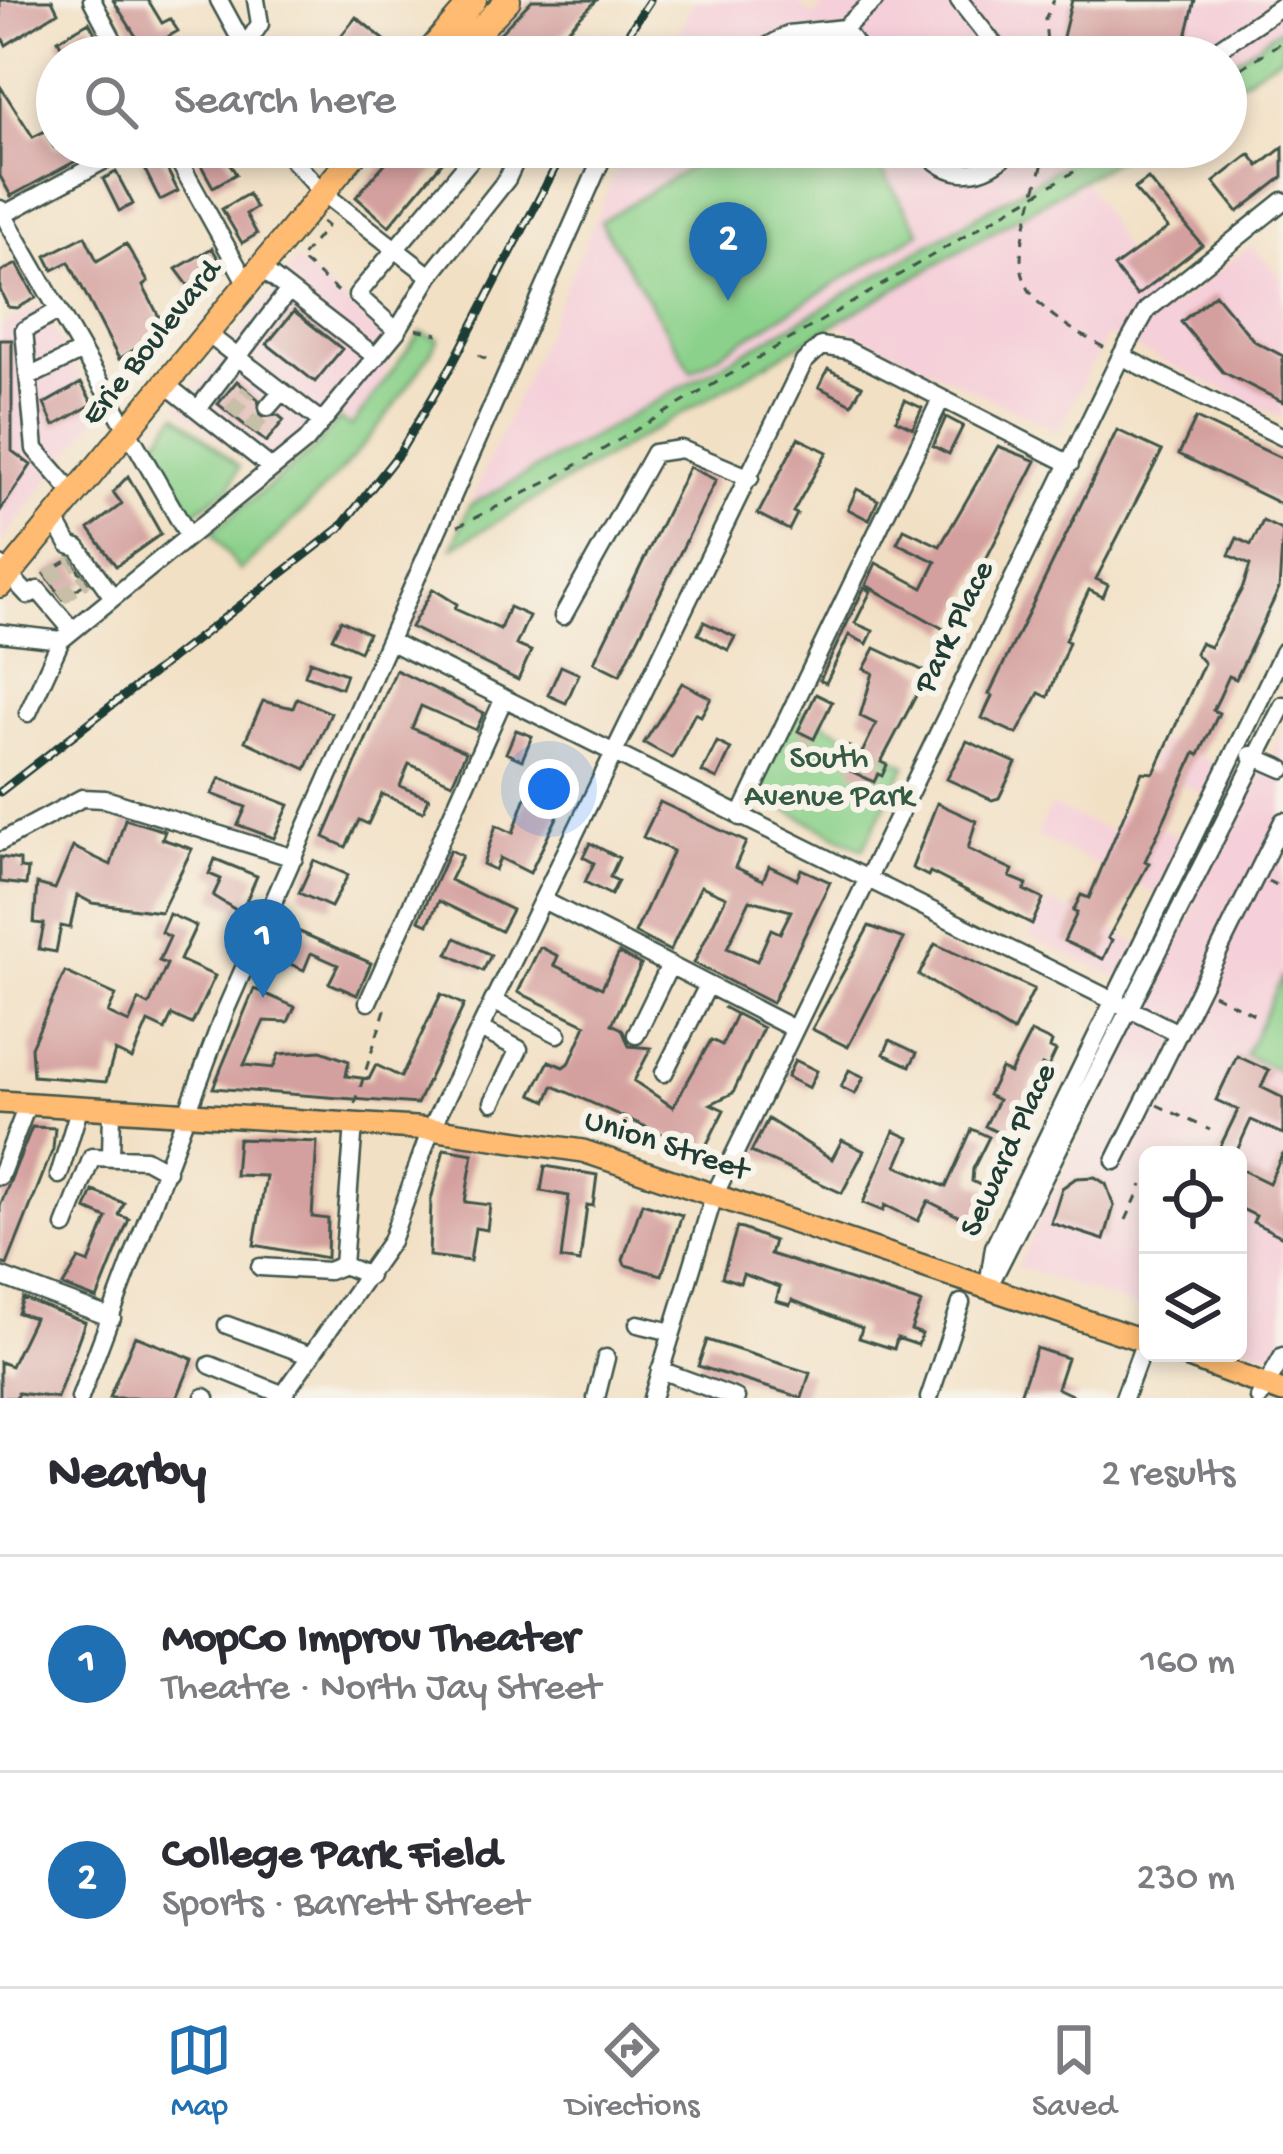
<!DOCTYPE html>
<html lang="en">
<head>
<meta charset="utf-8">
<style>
  body { margin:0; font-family:"Gochi Hand",sans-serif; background:#f7f7f7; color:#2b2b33 }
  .controls { position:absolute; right:36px; bottom:36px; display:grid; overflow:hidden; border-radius:18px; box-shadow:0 6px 18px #0003 }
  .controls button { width:108px; height:108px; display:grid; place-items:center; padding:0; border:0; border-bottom:3px solid #e1e1e2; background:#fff; color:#2b2b33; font:60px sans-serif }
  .you { position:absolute; left:549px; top:789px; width:42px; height:42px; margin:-30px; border:9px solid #fff; border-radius:50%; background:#1a73e8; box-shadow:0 0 0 18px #1a73e833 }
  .badge { display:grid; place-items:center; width:78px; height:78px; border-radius:50%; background:#1f6fb2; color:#fff; font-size:39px; font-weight:700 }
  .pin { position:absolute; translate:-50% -99px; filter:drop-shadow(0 3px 6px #0008) }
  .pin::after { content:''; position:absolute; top:63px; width:42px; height:36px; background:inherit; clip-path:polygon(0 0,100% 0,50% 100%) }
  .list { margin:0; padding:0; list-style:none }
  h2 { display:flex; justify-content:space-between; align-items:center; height:156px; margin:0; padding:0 48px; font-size:51px }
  h2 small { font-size:39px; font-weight:400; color:#7c7c81 }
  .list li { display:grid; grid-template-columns:78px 1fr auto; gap:36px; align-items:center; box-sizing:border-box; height:216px; padding:0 48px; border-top:3px solid #e1e1e2 }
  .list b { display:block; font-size:45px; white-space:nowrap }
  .list p { margin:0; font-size:39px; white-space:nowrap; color:#7c7c81 }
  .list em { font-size:39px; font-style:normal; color:#7c7c81 }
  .icon { flex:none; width:66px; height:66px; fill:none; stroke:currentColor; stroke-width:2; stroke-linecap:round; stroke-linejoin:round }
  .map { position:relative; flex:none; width:1283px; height:1398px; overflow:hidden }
  .search { position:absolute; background:#fff; box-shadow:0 6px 18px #0003; left:36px; right:36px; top:36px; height:132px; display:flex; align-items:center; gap:30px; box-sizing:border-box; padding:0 42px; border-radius:66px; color:#7c7c81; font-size:45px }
  .sheet { height:588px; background:#fff }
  nav { display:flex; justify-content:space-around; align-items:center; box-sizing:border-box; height:168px; border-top:3px solid #e1e1e2; background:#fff; font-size:33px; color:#7c7c81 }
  nav a { display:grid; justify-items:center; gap:6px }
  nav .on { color:#1f6fb2 }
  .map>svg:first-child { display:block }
  .built { fill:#f5cfd9 }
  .green { fill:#8cd18b; stroke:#568760; stroke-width:3 }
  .building { fill:#d4a09f; fill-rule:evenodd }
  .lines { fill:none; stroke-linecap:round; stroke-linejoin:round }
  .minor-tunnel { stroke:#c8bfa8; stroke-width:16; stroke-dasharray:16 8; stroke-linecap:butt }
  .minor-casing { stroke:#3f554a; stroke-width:21 }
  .major-casing { stroke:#3f554a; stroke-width:26 }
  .highway-casing { stroke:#3f554a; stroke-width:28 }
  .path { stroke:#3f554a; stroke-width:3; stroke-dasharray:9 9; stroke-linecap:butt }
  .minor { stroke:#fff; stroke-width:16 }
  .major { stroke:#ffbb71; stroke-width:21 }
  .highway { stroke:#ffbb71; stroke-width:24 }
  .rail-casing { stroke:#1f3d34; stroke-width:9 }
  .rail { stroke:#f7f3e8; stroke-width:4.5; stroke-dasharray:14; stroke-linecap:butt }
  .labels { text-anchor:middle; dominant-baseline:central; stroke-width:12; stroke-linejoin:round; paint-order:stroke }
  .street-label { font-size:33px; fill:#1f3d34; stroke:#f7f3e8 }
  .park-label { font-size:33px; fill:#355b45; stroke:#f7f3e8 }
</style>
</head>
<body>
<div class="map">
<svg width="1283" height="1398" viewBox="0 0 1283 1398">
  <rect width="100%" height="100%" fill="#f7f3e8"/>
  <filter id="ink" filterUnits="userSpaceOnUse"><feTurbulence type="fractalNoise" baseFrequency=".00833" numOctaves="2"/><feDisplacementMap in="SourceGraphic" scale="24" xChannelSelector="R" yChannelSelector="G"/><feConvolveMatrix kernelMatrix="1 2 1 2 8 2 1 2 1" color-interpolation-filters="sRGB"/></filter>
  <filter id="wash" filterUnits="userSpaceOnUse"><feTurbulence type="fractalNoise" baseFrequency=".004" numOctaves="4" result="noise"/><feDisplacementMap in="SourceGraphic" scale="48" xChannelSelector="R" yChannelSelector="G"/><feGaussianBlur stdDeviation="2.7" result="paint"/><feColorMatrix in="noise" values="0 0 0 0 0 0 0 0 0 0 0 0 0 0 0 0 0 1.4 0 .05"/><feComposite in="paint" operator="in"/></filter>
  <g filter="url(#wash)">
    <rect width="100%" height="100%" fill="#f2e0c5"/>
    <path class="built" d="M 694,0 L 796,0 L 812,16 L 834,0 L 1283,0 L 1283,26 L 1226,67 L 1226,57 L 668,57 Z
      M 627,147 L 1078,147 L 1069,153 L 1124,250 L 1170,309 L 1251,245 L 1283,279 L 1283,418 L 1107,335 L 1058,431 L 814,313 L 469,506 Z
      M 296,261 L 397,347 L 379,388 L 351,423 L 337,415 L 271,482 L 179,407 Z
      M 40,303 L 100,414 L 0,544 L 0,327 Z
      M 1283,731 L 1283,1357 L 1238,1342 L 1238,1155 L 1148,1155 L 1148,1311 L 1017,1267 L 1152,993 L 1029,937 L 1048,901 L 1170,958 L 1193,912 L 1037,836 L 1050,806 L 1111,832 L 1122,811 L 1221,855 L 1242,811 L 1147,768 L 1162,739 L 1257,783 Z"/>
    <path class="green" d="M 1283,26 L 1283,54 L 1226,91 L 1226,67 Z
      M 723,147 L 867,147 L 920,232 L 692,371 L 600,222 Z
      M 1078,147 L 1138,147 L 453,547 L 469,506 L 814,313 L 1071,160 L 1068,153 Z
      M 421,332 L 439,339 C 379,436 323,494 240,571 L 212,532 L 313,450 L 339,419 L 351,427 Z
      M 177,414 L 239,467 L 231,486 L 189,516 L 153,446 Z
      M 796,709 L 906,765 L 863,849 L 753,793 Z
      M 1282,977 L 1283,978 L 1283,1073 L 1245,1055 Z"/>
    <g id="blocks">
      <path class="building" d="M 0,0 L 52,0 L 58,12 L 6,45 L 0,34 Z
        M 113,0 L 148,0 L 162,23 L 170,19 L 178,31 L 169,36 L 181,57 L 149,57 Z
        M 532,0 L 597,0 L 540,57 L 477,57 Z
        M 1072,0 L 1195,0 L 1181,57 L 1059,53 Z
        M 356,17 L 397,50 L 391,57 L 324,57 Z
        M 89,22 L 108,57 L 67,57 L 58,40 Z
        M 212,41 L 221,57 L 182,57 Z
        M 0,86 L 33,137 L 45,131 L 54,147 L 80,147 L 85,156 L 11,196 L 0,176 Z
        M 220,147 L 236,174 L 213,187 L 197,158 Z
        M 399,147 L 455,147 L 389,226 L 356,197 Z
        M 1283,147 L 1283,177 L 1238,212 L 1214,182 L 1250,154 L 1259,166 Z
        M 159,153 L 178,191 L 160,200 L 141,162 Z
        M 116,172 L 133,204 L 119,211 L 103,179 Z
        M 1148,179 L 1202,245 L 1137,296 L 1114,267 L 1168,228 L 1134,189 Z
        M 248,194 L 256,208 L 246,214 L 257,234 L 242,243 L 222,209 Z
        M 85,236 L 97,261 L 126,244 L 148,282 L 143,286 L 166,330 L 119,359 L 69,262 L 53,270 L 46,256 Z
        M 212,248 L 225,270 L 197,297 L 176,269 Z
        M 17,264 L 36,298 L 17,308 L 8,307 L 0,290 L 0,272 Z
        M 1215,294 L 1254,341 L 1283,356 L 1283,402 L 1223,372 L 1181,322 Z
        M 294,311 L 342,349 L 315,382 L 267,344 Z
        M 0,340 L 12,340 L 12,451 L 31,465 L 0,511 Z
        M 828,369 L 862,386 L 852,404 L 819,387 Z
        M 237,381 L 258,399 L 261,417 L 278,415 L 284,420 L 266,442 L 218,404 Z
        M 81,383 L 93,404 L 54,426 L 44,404 Z
        M 905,400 L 922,408 L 913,428 L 896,420 Z
        M 946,417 L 963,426 L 949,454 L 933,446 Z
        M 1196,418 L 1283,459 L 1283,505 L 1179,454 Z
        M 1117,430 L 1162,451 L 1096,579 L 1108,585 L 1103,597 L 1089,590 L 1065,640 L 1069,642 L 1048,697 L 1039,693 L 1017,734 L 982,718 L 992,696 L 989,694 Z
        M 798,438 L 827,452 L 793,512 L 797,514 L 789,530 L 758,514 Z
        M 998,446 L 1036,461 L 949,632 L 866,585 L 876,563 L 923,588 L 936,562 L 897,543 L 904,529 L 940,546 Z
        M 689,467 L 716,480 L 620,675 L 594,662 Z
        M 128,476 L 161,534 L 116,566 L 89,529 L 122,504 L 113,492 Z
        M 857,489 L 878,500 L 869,520 L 848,509 Z
        M 1263,521 L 1283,531 L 1279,589 L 1236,679 L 1229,676 L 1219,698 L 1213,710 L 1219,713 L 1199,755 L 1195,753 L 1145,861 L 1149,863 L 1108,938 L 1112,940 L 1103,959 L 1064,941 L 1077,913 L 1073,911 L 1081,895 L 1089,898 L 1142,772 L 1154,773 L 1204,663 L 1195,653 L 1200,643 L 1210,647 L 1243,587 L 1250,565 L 1229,555 L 1237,538 L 1251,545 Z
        M 70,559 L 87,582 L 63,599 L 45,574 Z
        M 864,588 L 871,591 L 855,623 L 873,631 L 867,644 L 849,635 L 826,683 L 820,680 Z
        M 433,589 L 457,604 L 455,609 L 500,629 L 509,607 L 529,616 L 516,645 L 531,651 L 518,680 L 411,627 Z
        M 341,620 L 368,633 L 360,651 L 332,638 Z
        M 704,622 L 735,637 L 728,650 L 698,634 Z
        M 875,648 L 928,673 L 881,762 L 887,765 L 882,776 L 878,774 L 874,782 L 851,771 L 855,763 L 838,754 L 843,744 L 862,753 L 876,724 L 860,716 L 873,673 L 864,669 Z
        M 310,661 L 346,674 L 341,688 L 305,675 Z
        M 561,666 L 579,674 L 566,703 L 548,695 Z
        M 396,670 L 484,713 L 476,730 L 421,706 L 412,728 L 466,752 L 452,783 L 409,764 L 400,786 L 429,798 L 423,812 L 382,794 L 368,824 L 359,820 L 346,847 L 324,837 Z
        M 682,683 L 711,698 L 701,716 L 695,713 L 672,758 L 644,743 Z
        M 816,694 L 832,702 L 814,739 L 798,731 Z
        M 297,698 L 331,713 L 306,769 L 245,741 L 263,701 L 293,708 Z
        M 516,730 L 532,736 L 522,760 L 506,753 Z
        M 967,741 L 1016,763 L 999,798 L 992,800 L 947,779 Z
        M 717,742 L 731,749 L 717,779 L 702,772 Z
        M 220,778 L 289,805 L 274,838 L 238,825 L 246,807 L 212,794 Z
        M 531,783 L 566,799 L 530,873 L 500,858 L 495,870 L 483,864 L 496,825 L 513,833 Z
        M 660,802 L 746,842 L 735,867 L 763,880 L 769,866 L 797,879 L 801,869 L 830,882 L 772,1003 L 694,963 L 726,897 L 701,886 L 670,951 L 635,933 L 673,851 L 643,837 ZM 750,900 L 791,911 L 780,933 L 771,929 L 757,961 L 727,948 Z
        M 937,803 L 976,821 L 968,849 L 1013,870 L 1010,877 L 1027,884 L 1024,890 L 1043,899 L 1032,924 L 930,872 L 928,876 L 912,868 Z
        M 125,819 L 165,831 L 162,839 L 192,849 L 161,912 L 92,903 L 77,895 L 70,928 L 61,926 L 56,952 L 39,949 L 44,924 L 34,923 L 37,884 L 55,889 L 73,847 L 111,865 Z
        M 590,843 L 619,858 L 610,877 L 618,881 L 611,895 L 585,882 L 594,863 L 583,857 Z
        M 450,850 L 462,856 L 450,880 L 512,910 L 501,931 L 439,901 L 428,924 L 419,920 Z
        M 0,857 L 20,860 L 20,868 L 28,869 L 26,885 L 0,882 Z
        M 215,859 L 257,876 L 241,913 L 213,896 L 221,879 L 209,874 Z
        M 314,860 L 348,875 L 331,907 L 299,893 Z
        M 169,914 L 196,926 L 180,960 L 215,976 L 192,1024 L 172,1015 L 165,1030 L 148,1022 L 132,1059 L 115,1051 L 106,1082 L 33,1076 L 31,1047 L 65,972 L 116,995 L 108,1013 L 129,1023 L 139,1000 L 149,1005 L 167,964 L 159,961 L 170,937 L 161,932 Z
        M 286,926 L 371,963 L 357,995 L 329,983 L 338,965 L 311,953 L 304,970 L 272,956 Z
        M 869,926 L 904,939 L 848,1047 L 812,1029 Z
        M 456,938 L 491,955 L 483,971 L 448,954 Z
        M 935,944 L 1034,989 L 1013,1032 L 919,975 Z
        M 540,947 L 558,956 L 554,965 L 602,988 L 619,953 L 641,965 L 612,1024 L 622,1029 L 629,1046 L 651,1048 L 634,1081 L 673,1107 L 711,1040 L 722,1045 L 736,1014 L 723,1007 L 763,1028 L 733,1093 L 711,1104 L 724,1110 L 703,1152 L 553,1086 L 547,1101 L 532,1094 L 549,1061 L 563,1067 L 570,1062 L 586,1025 L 518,992 Z
        M 254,989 L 295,1007 L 288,1022 L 264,1021 L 244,1065 L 273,1068 L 279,1054 L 321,1051 L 349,1061 L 346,1076 L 369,1079 L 376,1065 L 401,1077 L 441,994 L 464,1005 L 417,1104 L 213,1088 Z
        M 1031,1032 L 1052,1042 L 1050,1048 L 1056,1051 L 1048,1068 L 1042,1065 L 1028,1093 L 1035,1096 L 1009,1138 L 985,1126 L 998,1100 L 988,1095 L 1001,1069 L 1010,1073 Z
        M 890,1040 L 917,1053 L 910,1066 L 884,1054 Z
        M 1237,1056 L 1269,1071 L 1261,1087 L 1283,1098 L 1283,1134 L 1251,1120 L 1235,1155 L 1216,1155 L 1238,1110 L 1216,1100 Z
        M 795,1060 L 817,1071 L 809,1088 L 787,1077 Z
        M 849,1070 L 864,1077 L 855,1094 L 841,1087 Z
        M 768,1119 L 832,1159 L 842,1140 L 864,1151 L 842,1193 L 751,1152 Z
        M 32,1127 L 55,1128 L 53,1149 L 7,1265 L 0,1263 L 0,1206 Z
        M 972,1129 L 989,1137 L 973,1169 L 972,1181 L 992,1191 L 978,1219 L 970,1222 L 928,1201 L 918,1221 L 885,1205 L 883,1211 L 863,1203 L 894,1131 L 909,1138 L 897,1166 L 946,1187 Z
        M 238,1139 L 317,1142 L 312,1217 L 328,1219 L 327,1258 L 254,1245 L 266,1176 L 235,1175 Z
        M 444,1149 L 473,1154 L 465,1202 L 490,1205 L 487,1230 L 475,1228 L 470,1261 L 429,1256 L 431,1200 Z
        M 1283,1153 L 1283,1237 L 1253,1222 L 1256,1216 L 1238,1207 L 1238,1168 L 1269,1183 Z
        M 545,1166 L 597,1175 L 593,1206 L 587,1205 L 580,1262 L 561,1259 L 569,1196 L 541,1191 Z
        M 1095,1177 L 1106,1184 L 1114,1206 L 1104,1240 L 1051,1223 L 1062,1188 L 1076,1178 Z
        M 93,1191 L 124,1203 L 119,1215 L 129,1219 L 97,1299 L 63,1286 L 79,1259 L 89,1263 L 107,1218 L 86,1209 Z
        M 642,1203 L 682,1215 L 662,1275 L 625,1265 L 623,1260 Z
        M 737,1227 L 774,1241 L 770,1254 L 921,1303 L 911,1330 L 922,1334 L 918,1345 L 897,1338 L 894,1349 L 859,1338 L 862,1328 L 792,1300 L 790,1305 L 776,1301 L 780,1287 L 743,1274 L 740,1283 L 722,1277 Z
        M 23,1298 L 85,1322 L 57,1398 L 18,1393 L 16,1398 L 0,1398 L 0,1362 L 11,1366 L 34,1318 L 18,1313 Z
        M 135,1336 L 193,1359 L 177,1398 L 109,1398 Z
        M 707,1340 L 810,1373 L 802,1398 L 698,1366 Z
        M 1036,1348 L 1067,1358 L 1057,1388 L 1078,1398 L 1019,1398 Z"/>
    </g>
  </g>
  <g filter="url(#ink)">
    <use href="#blocks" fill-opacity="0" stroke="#3f554a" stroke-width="3"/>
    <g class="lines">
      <path class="minor-tunnel" d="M 231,414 L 249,391
        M 251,430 L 268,407
        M 48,578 L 73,562
        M 61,597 L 86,580"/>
      <defs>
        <path id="minor" d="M 92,0 L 122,57
          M 219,0 L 245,48
          M 959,0 L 1004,57
          M 844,28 L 863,57
          M 238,57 L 260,24 L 256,0
          M 749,57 L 789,34 L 844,28 L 875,0
          M 1206,57 L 1283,5
          M 171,147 L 246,282
          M 923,147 C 946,182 988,179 1013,147
          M 0,209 L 188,535
          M 3,215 L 129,147
          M 259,267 L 376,357
          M 430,276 L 507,179 L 522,147
          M 58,311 L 24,330 L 35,449 L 74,494
          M 397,331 L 357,295 L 481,147
          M 205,332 L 322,422
          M 1121,356 L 1283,437
          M 29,377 L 82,351
          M 164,383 L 270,467
          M 268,407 L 282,391
          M 198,409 L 289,290
          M 54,518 L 69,545 L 78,548 L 112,596
          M 0,565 L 28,595 L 38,590 L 72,630
          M 563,616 L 654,453 L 681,449 L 750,478
          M 0,633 L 61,640
          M 391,642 L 1178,1033
          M 28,713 L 61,640 L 306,441 L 397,331 L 430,276 L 322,192 L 281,147
          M 1251,755 L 1283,769
          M 740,817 L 941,399
          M 0,842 L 82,798 L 105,799 L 294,858
          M 543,900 L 794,1029
          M 493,1001 L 558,1034
          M 368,1002 L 504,698
          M 480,1029 L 519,1049 L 493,1102
          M 636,1035 L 670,965
          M 664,1073 L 708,985
          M 354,1124 L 343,1265 L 369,1276
          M 111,1158 L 112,1109
          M 1115,1161 L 1283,821
          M 59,1175 L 80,1106
          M 0,1176 L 28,1103
          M 65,1226 L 92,1157 L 145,1159 L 167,1171
          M 260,1267 L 328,1271 L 343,1265
          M 0,1276 L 112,1318
          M 992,1280 L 1283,705
          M 988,1286 L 994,1247 L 1283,652
          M 638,1324 L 672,1332
          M 227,1325 L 311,1356
          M 210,1365 L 284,1395
          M 660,1370 L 736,1398
          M 204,1397 L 206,1398
          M 80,1398 L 226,1009 L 607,147
          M 281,1398 L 391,1241 L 431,1129 L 804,362 L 821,346 L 847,350 L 1070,464
          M 596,1398 L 606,1358
          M 652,1398 L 714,1196 L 1121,356 L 1147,310 L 1283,201
          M 929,1398 L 961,1303
          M 1124,1398 L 1145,1341
          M 1259,1398 L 1283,1356"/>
        <path id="major" d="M 0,1102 L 431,1129 L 583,1151 L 1148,1342
          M 1178,1353 L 1283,1392"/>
        <path id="highway" d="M 425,57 L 474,0
          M 454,57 L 508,0
          M 0,585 L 360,147"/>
      </defs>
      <use href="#minor" class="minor-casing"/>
      <use href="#major" class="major-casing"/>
      <use href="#highway" class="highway-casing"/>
      <path class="path" d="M 1048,57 L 1045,19 L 1054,0
        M 1226,78 L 1283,41
        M 1047,147 C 1018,264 988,287 1109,350
        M 322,222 L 327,226 L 300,259 L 342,295
        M 416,329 L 438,334
        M 478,355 L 493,362
        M 458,526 L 551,480 L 1116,147
        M 1268,881 L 1283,888
        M 1213,994 L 1260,1017
        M 355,1104 L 385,1010 L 380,1008
        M 1157,1105 L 1210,1130
        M 1126,1220 L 1142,1185"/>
      <use href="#minor" class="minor"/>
      <use href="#major" class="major"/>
      <use href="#highway" class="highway"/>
      <defs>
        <path id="rail" d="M 613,57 L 650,0
          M 0,792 L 340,528 L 400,452 L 453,363 L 566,147"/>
      </defs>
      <use href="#rail" class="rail-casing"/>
      <use href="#rail" class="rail"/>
    </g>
  </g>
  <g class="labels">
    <g class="street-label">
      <text transform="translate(153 344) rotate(-51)">Erie Boulevard</text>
      <text transform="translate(956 628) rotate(-64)">Park Place</text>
      <text transform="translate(666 1147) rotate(18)">Union Street</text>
      <text transform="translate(1010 1151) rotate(-65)">Seward Place</text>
    </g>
    <g class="park-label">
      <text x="829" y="760">South<tspan x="829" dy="38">Avenue Park</tspan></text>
    </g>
  </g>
</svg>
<div class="controls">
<button><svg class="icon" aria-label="locate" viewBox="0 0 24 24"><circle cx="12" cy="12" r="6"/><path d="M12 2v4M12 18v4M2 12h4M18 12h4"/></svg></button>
<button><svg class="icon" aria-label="layers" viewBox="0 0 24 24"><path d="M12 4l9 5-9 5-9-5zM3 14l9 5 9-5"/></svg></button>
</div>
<div class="you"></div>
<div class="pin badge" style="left:263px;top:998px">1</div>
<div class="pin badge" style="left:728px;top:301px">2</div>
<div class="search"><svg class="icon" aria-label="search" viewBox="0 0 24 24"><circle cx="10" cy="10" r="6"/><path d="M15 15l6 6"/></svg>Search here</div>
</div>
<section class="sheet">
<h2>Nearby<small>2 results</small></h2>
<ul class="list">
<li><span class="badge">1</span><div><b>MopCo Improv Theater</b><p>Theatre · North Jay Street</p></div><em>160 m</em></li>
<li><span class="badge">2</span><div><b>College Park Field</b><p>Sports · Barrett Street</p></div><em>230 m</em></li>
</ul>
</section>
<nav>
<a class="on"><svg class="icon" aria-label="map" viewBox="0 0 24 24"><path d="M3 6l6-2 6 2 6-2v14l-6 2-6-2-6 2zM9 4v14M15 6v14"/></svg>Map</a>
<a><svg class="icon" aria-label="directions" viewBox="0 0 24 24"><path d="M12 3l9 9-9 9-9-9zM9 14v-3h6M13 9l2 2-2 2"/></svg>Directions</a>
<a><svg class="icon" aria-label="saved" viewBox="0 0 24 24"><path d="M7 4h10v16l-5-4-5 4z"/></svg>Saved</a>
</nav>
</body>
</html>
